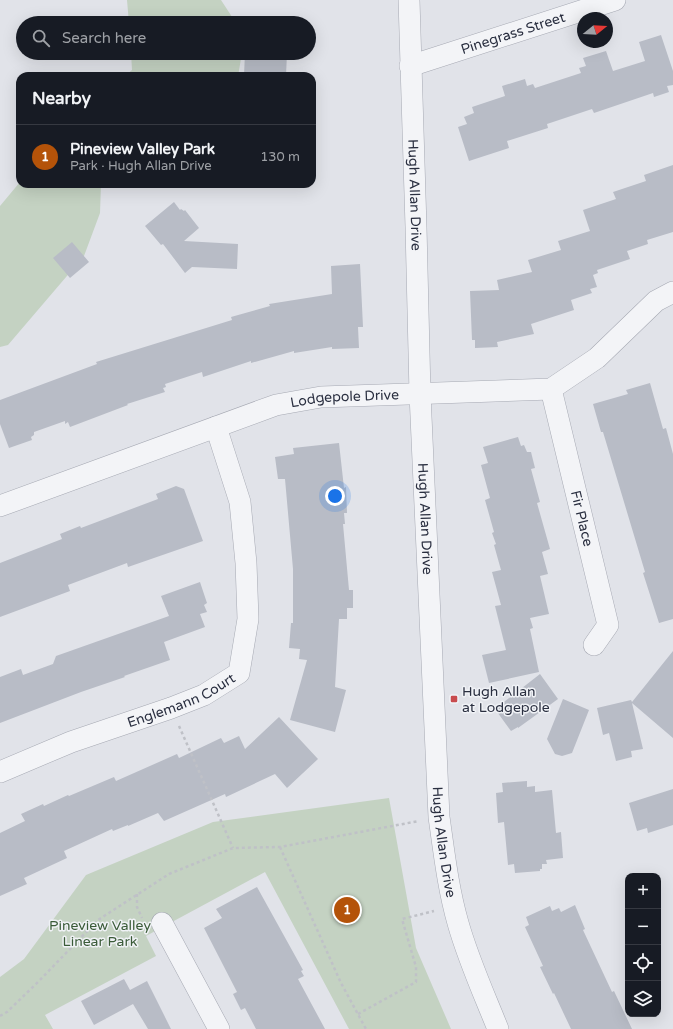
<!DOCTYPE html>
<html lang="en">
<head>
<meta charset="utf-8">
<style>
  body { margin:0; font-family:"Varela Round",sans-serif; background:#242831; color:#f1f3f6 }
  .controls { position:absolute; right:12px; bottom:12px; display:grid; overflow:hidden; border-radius:8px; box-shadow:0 4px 16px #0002 }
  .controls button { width:36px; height:36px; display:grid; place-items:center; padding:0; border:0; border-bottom:1px solid #363941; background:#171b24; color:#f1f3f6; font:20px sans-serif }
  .compass { position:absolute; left:577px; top:12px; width:36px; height:36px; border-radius:50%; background:#171b24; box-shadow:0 4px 16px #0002; rotate:72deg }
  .you { position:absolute; left:335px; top:496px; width:14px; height:14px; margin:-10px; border:3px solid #fff; border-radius:50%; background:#1a73e8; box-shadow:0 0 0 6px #1a73e833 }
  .badge { display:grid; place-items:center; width:26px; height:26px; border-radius:50%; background:#b45309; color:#fff; font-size:13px; font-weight:700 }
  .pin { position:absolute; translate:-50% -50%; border:2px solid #fff; box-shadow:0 1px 4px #0006 }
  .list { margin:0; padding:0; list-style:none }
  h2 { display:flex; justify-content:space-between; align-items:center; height:52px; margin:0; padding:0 16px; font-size:17px }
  h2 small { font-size:13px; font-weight:400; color:#9ea1a6 }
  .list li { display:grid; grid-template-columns:26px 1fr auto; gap:12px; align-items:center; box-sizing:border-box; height:64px; padding:0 16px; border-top:1px solid #363941 }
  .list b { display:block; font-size:15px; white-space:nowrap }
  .list p { margin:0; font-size:13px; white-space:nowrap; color:#9ea1a6 }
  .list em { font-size:13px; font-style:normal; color:#9ea1a6 }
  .icon { flex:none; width:22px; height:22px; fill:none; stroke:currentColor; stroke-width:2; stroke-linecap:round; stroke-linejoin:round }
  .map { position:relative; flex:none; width:673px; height:1029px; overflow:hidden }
  .search { position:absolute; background:#171b24; box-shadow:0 4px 16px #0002; left:16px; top:16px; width:300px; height:44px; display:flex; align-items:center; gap:10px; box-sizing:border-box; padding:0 14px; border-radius:22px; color:#9ea1a6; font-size:15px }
  .panel { position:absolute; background:#171b24; box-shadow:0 4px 16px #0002; left:16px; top:72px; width:300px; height:116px; border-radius:12px }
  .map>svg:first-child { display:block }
  .green { fill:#c4d2c2 }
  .building { fill:#b8bcc6 }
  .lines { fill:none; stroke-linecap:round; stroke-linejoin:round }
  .minor-casing { stroke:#a6a9b3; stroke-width:22 }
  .path { stroke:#bfc1c7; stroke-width:2.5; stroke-dasharray:3 3; stroke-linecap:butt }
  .minor { stroke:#f3f4f7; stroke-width:21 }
  .poi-dot { fill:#c84b4e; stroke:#f0f2f6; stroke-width:1.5 }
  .labels { text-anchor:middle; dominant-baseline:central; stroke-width:3; stroke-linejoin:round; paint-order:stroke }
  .street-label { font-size:14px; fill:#2a2f40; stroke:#f0f2f6 }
  .poi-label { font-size:14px; fill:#2a2f40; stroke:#f0f2f6; text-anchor:start }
  .park-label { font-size:14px; fill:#3a5b38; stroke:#f0f2f6 }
</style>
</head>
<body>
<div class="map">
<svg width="673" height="1029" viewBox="0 0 673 1029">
  <rect width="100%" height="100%" fill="#e1e3e9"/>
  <path class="green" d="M 127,0 L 221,0 L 236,23 L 129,23 Z
    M 131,53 L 242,53 L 238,76 L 125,76 L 132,70 Z
    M 20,182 L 20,184 L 101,184 L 100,213 L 84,256 L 8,345 L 0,347 L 0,206 Z
    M 389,798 L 416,948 L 451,1029 L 349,1029 L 265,872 L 146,936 L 156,956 L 45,1015 L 53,1029 L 0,1029 L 0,977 L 24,959 L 86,875 L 213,822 Z"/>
  <path class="building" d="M 661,35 L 673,71 L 673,85 L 667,86 L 669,92 L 654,97 L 653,93 L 594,113 L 592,109 L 547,124 L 548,128 L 507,141 L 509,148 L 469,161 L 458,127 L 467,124 L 464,117 L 474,113 L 472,107 L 505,96 L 502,86 L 525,79 L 527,86 L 533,84 L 535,88 L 581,73 L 579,68 L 586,66 L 583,58 L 606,51 L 613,71 L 645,61 L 639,42 Z
    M 245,53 L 287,53 L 286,76 L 244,75 Z
    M 673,165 L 673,232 L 647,240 L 648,244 L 627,251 L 630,259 L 597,270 L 598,273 L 593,275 L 597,287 L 590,289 L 592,293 L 571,300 L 574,310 L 531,324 L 534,334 L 497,342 L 498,347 L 475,348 L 475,340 L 472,340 L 470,291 L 499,290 L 497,280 L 532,272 L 528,260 L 561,250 L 558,241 L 590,231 L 583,210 L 616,199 L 613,192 L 646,181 L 644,175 Z
    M 174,202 L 180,210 L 181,209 L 184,211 L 185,210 L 199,228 L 184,241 L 238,244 L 237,269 L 192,267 L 185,273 L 163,244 L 161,245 L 145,226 Z
    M 72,242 L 89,262 L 70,278 L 53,258 Z
    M 360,264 L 363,327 L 358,327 L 359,348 L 332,349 L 332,347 L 294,353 L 294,351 L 251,363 L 251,361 L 203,377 L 202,372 L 165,384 L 166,387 L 163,388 L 165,392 L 127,404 L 128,405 L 70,427 L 68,422 L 65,424 L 65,421 L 34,432 L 34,435 L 31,437 L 32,440 L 9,448 L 0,424 L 0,400 L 97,364 L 96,362 L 232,320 L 231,317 L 270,306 L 269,304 L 332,294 L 331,266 Z
    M 650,383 L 663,429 L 666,428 L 673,454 L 673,619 L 659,623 L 643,573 L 645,572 L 603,432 L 601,432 L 593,404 L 628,394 L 626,390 Z
    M 518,437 L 521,446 L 524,445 L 527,452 L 531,452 L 535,468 L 531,469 L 540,502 L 537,503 L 550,549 L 542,552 L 548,574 L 540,576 L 549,614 L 530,618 L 533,628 L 530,629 L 539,672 L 489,683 L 482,655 L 506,650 L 495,606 L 501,605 L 492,572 L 501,570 L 494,545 L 496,544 L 492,533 L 494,532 L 485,500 L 490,498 L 481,465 L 488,463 L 483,447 Z
    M 339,443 L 344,488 L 346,487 L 347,513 L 344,513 L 345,524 L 343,524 L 349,590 L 353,590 L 353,608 L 347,608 L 347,619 L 339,619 L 335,687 L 346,690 L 335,732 L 290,720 L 307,660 L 299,659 L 300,649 L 289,648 L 291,623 L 293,623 L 293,569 L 285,479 L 278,479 L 275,457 L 294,454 L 293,448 Z
    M 176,486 L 184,489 L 203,541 L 128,567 L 127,563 L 68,585 L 70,591 L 0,617 L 0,563 L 62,539 L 60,534 L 80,526 L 81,528 L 158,499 L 156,494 Z
    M 200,582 L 207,603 L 204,605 L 207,612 L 200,614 L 205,627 L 164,642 L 170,660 L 124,676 L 125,677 L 81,692 L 0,723 L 0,677 L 21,669 L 23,675 L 53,664 L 56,656 L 169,616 L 161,596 Z
    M 673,651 L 673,738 L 632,703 L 643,749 L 631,751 L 632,757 L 616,761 L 609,733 L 603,735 L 597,708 L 631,700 L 632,702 Z
    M 540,674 L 558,699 L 518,728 L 518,727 L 511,731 L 495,709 Z
    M 563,699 L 589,710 L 572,753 L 562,756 L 555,754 L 547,739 Z
    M 279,717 L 318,759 L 287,788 L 275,774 L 226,797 L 225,794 L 164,821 L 158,813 L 128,826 L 128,825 L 113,831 L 112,829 L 64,851 L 67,858 L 24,878 L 27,884 L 0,896 L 0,833 L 25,821 L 21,814 L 43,804 L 44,806 L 68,795 L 69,796 L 114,777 L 116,781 L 177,754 L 179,758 L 221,738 L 224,743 L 239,736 L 245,749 Z
    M 527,781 L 527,787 L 535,786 L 535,792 L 552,790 L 556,833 L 561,832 L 563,858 L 546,860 L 547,864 L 542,864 L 542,869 L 540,869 L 540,871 L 515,873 L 514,864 L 508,865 L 504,822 L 498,823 L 496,793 L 503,792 L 502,783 Z
    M 673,789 L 673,825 L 648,833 L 647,828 L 637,831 L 629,803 Z
    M 257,887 L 303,970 L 301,971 L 304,976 L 298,979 L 325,1029 L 256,1029 L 245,1008 L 241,1010 L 233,994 L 237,992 L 204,928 L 222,918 L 216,909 Z
    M 575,905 L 585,929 L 583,930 L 612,992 L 614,991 L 632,1029 L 571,1029 L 554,993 L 553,994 L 540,967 L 543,966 L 525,927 L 529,925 L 526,917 L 550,906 L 552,911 L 559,908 L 561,912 Z
    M 124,979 L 130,990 L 147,981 L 171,1029 L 148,1029 L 133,1004 L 94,1025 L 81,1001 Z"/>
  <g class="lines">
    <defs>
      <g id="minor">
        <path id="s1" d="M 409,0 L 416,227 L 420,394 L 439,817 C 444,852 448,888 458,923 C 468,959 484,994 498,1029"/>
        <path id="s2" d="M 410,66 L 615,0"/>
        <path id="s3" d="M 551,389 L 608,625 L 594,645"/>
        <path id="s4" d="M 0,506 L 276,405 L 321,397 L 551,389 L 597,358 L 656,301 L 673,292"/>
        <path id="s5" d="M 0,772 L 71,742 L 171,708 L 204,695 L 239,673 L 248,619 L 246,563 L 240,502 L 216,427"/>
        <path d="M 162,923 L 219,1029"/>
      </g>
    </defs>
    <use href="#minor" class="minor-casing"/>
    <path class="path" d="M 179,726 L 233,848
      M 280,847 L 341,983 L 366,1029
      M 137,894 L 137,907 L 142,918
      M 358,1014 L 416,982 L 416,967 L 402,919 L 434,911
      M 0,1016 L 7,1012 L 38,982 L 98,920 L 169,874 L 233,848 L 280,847 L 419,821"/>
    <use href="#minor" class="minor"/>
  </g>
  <rect class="poi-dot" x="450" y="695" width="8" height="8" rx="2"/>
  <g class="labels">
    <g class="street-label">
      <text stroke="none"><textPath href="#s2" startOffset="108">Pinegrass Street</textPath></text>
      <text stroke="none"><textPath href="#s1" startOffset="195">Hugh Allan Drive</textPath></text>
      <text stroke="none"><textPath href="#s4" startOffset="363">Lodgepole Drive</textPath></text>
      <text stroke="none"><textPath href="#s1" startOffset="519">Hugh Allan Drive</textPath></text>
      <text stroke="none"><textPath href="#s3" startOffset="133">Fir Place</textPath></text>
      <text stroke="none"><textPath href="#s5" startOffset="195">Englemann Court</textPath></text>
      <text stroke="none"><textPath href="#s1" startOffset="843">Hugh Allan Drive</textPath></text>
    </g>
    <g class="poi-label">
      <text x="462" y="691">Hugh Allan<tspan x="462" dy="16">at Lodgepole</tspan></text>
    </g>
    <g class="park-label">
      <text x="100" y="925">Pineview Valley<tspan x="100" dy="16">Linear Park</tspan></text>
    </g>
  </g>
</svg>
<div class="controls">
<button>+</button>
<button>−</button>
<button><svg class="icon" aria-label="locate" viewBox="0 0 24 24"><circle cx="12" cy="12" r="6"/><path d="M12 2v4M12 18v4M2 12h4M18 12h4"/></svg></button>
<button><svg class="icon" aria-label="layers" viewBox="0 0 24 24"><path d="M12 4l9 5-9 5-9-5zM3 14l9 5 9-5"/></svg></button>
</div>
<svg class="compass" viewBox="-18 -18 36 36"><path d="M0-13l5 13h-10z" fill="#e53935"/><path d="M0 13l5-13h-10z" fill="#9ea1a6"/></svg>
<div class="you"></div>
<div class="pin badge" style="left:347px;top:910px">1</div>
<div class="search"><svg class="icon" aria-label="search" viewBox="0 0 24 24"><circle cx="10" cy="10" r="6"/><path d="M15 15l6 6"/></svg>Search here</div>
<section class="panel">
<h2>Nearby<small></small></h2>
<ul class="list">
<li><span class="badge">1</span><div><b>Pineview Valley Park</b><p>Park · Hugh Allan Drive</p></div><em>130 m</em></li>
</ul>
</section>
</div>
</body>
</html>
